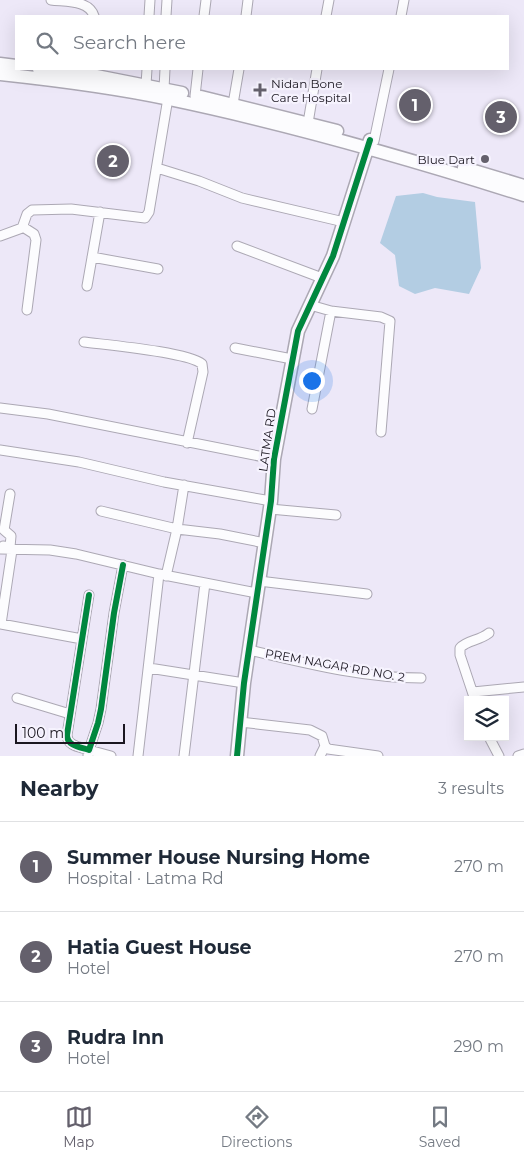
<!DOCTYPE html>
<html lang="en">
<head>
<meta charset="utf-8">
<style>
  body { margin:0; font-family:Montserrat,sans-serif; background:#f2f2f3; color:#1f2937 }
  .controls { position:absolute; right:15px; bottom:15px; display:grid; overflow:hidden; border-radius:0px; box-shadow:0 5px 20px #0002 }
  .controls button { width:45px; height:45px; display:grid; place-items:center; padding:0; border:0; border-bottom:1px solid #e0e1e3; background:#fff; color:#1f2937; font:25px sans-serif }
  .scale { position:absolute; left:15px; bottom:12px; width:110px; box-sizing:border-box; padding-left:5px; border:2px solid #1a1620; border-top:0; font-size:14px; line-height:18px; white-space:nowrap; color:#1a1620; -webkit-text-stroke:4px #f6f3fe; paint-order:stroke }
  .you { position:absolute; left:311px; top:380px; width:18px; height:18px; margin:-12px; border:4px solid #fff; border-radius:50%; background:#1a73e8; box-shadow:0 0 0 8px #1a73e833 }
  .badge { display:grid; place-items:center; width:32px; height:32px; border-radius:50%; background:#64606c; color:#fff; font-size:16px; font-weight:700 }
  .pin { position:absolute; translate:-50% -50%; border:2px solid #fff; box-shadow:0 1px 5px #0006 }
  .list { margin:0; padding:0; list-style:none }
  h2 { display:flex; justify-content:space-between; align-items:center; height:65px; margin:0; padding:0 20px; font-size:21px }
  h2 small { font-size:16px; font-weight:400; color:#747a83 }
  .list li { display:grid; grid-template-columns:32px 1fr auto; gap:15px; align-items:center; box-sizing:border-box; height:90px; padding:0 20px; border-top:1px solid #e0e1e3 }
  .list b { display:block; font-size:19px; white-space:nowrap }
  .list p { margin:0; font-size:16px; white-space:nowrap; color:#747a83 }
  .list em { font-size:16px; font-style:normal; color:#747a83 }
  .icon { flex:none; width:28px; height:28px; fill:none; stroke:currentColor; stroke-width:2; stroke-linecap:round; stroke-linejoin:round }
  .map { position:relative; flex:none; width:524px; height:756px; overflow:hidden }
  .search { position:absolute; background:#fff; box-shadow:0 5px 20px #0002; left:15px; right:15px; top:15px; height:55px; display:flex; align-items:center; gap:12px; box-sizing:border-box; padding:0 18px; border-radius:0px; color:#747a83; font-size:19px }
  .sheet { height:335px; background:#fff }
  nav { display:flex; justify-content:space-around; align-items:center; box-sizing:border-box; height:70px; border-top:1px solid #e0e1e3; background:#fff; font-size:14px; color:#747a83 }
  nav a { display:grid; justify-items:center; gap:2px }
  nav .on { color:#64606c }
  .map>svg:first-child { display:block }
  .water { fill:#b3cde3 }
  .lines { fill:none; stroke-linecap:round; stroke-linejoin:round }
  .street-casing { stroke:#aca8b4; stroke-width:11 }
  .secondary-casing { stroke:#aca8b4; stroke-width:15 }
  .street { stroke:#fcfcfe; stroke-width:9 }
  .secondary { stroke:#fcfcfe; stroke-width:12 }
  .cycleway-casing { stroke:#f6f3fe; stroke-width:9 }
  .cycleway { stroke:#00873e; stroke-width:6 }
  .poi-dot { fill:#64606c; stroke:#f6f3fe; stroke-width:2 }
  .labels { text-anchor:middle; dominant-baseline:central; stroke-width:4.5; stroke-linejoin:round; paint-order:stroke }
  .poi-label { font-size:12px; fill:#1a1620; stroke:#f6f3fe; text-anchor:start }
  .street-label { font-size:12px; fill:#1a1620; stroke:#f6f3fe }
</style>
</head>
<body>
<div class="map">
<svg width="524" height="756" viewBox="0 0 524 756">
  <rect width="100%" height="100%" fill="#ede8f8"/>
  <path class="water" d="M 423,193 L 437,197 L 475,202 L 481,268 L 469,294 L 435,288 L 415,294 L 399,286 L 395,255 L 380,243 L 396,196 Z"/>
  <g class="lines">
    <defs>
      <path id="street" d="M 51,0 C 66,2 89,0 94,16
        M 149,16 L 150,0
        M 166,16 L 167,0
        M 204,16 L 206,0
        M 246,16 L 248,0
        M 326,16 L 329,0
        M 401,16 L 404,0
        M 146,85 L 147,69
        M 164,89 L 165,69
        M 195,96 L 198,69
        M 233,104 L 239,69
        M 308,123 L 317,69
        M 374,141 L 389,69
        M 157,168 L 199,181 L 242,198 L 344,222
        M 23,227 L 34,234 L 36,240 L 27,310
        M 0,236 L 22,228 L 27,214 L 32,210 L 71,209 L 145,218 L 149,212 L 168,98
        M 237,246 L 322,278
        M 92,257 L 158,269
        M 87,286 L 100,212
        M 310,305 L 331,311 L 381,317 L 390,321 L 381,432
        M 84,342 C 107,345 188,352 202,364 L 203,372 L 187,443
        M 235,348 L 292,359
        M 0,408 L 48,414 L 274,459
        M 312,409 L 331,311
        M 0,450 L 79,462 L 164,482 L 271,501
        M 184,485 L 177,529 L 220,534 L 265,543
        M 270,509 L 336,515
        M 101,511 L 177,529 L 166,576
        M 3,548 L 3,546 L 10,547 L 11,536 L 4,530 L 10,494
        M 0,549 L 50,550 L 76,554 L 159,574 L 257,593
        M 12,550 L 1,624 L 82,639
        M 259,581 L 367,594
        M 89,595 L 67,735 C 67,746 80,747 89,750 L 98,723 L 101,709 L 114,613 L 123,565
        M 249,650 C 305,663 363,678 421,678
        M 149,668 L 244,683
        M 473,692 L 524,687
        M 17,698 L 70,714
        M 475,700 L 460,655 L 460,648 C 467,640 479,641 489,633
        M 240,722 L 310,730 L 322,736 L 325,746 L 328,749 L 378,756
        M 489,737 L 499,756
        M 88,755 L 89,750 L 111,756
        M 138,756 L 159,574
        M 184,756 L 205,583
        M 320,756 L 325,746
        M 518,756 L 524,754"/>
      <path id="secondary" d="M 0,64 L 16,66
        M 39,69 L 91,75 L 182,93
        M 0,74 C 56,80 113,87 169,99 C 289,124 407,158 524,195
        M 201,97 L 337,131
        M 464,168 L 524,186
        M 237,756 L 244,683 L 271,501 L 274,459 L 298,331 L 333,256 L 370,140"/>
    </defs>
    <use href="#street" class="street-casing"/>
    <use href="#secondary" class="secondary-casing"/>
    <use href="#street" class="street"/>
    <use href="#secondary" class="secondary"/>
    <defs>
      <path id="cycleway" d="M 89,595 L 67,735 C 67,746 80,747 89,750 L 98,723 L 101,709 L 114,613 L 123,565
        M 237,756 L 244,683 L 271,501 L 274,459 L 298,331 L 333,256 L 370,140"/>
    </defs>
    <use href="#cycleway" class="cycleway-casing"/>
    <use href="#cycleway" class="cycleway"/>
  </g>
  <g class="poi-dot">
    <path d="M257.5 82.5h5v5h5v5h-5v5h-5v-5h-5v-5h5z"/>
    <circle cx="485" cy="159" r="5"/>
  </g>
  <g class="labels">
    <g class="poi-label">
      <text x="271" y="83">Nidan Bone<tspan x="271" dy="14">Care Hospital</tspan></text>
      <text x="475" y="159" text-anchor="end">Blue Dart</text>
    </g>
    <g class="street-label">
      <text transform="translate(267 440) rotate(-82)">LATMA RD</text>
      <text transform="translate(335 665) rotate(10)">PREM NAGAR RD NO. 2</text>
    </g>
  </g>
</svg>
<div class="controls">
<button><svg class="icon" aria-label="layers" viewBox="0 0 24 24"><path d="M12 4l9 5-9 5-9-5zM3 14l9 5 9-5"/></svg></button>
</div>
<div class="scale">100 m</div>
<div class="you"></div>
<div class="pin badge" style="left:415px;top:105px">1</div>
<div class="pin badge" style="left:113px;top:161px">2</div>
<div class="pin badge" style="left:501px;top:117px">3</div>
<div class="search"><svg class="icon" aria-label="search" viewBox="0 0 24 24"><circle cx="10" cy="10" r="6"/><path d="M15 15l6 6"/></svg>Search here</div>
</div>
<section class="sheet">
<h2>Nearby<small>3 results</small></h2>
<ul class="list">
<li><span class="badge">1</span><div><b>Summer House Nursing Home</b><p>Hospital · Latma Rd</p></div><em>270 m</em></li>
<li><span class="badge">2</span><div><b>Hatia Guest House</b><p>Hotel</p></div><em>270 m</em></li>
<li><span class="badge">3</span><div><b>Rudra Inn</b><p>Hotel</p></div><em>290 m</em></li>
</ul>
</section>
<nav>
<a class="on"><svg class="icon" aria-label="map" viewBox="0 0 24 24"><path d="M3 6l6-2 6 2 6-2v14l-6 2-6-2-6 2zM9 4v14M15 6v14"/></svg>Map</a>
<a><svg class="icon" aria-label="directions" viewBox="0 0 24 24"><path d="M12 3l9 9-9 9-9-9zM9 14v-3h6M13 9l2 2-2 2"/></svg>Directions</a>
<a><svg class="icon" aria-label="saved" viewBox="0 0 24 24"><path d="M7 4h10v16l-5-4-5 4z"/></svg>Saved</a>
</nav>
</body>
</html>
